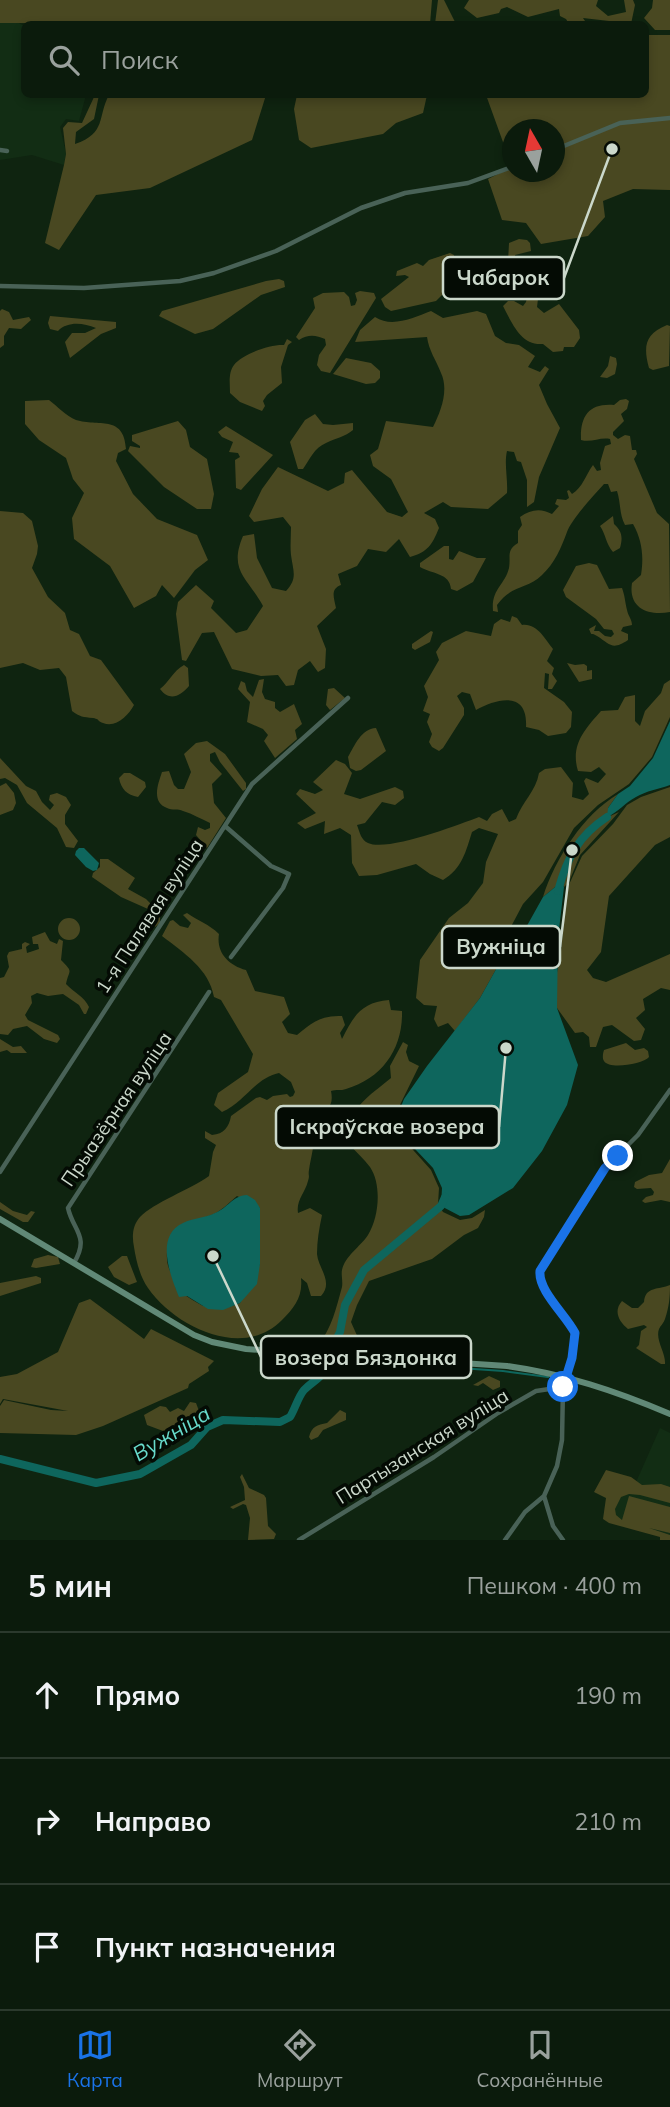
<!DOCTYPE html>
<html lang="ru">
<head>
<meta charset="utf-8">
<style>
  body { margin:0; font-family:Mulish,sans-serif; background:#142415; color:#f1f3f6 }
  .compass { position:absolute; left:502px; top:119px; width:63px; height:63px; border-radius:50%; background:#0b1b0c; box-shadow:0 4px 10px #0003; rotate:351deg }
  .stop { position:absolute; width:21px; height:21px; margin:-16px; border:5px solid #1a73e8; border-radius:50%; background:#fff }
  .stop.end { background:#1a73e8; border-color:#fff; box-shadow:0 2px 7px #0008 }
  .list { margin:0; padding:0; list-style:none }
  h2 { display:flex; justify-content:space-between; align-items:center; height:91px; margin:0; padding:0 28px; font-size:30px }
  h2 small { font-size:23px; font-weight:400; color:#9aa19d }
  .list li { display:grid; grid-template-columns:46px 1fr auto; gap:21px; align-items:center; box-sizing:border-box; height:126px; padding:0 28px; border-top:2px solid #2b392d }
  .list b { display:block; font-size:26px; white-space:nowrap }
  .list em { font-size:23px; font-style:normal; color:#9aa19d }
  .icon { flex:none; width:38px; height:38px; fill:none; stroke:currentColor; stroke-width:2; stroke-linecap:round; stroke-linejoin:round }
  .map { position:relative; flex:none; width:670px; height:1540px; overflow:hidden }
  .search { position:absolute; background:#0b1b0c; box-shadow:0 4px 10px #0003; left:21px; right:21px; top:21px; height:77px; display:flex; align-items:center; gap:18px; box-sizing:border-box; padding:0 24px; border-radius:10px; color:#9aa19d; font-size:26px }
  .sheet { height:469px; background:#0b1b0c }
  nav { display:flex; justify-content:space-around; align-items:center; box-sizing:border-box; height:98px; border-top:2px solid #2b392d; background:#0b1b0c; font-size:19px; color:#9aa19d }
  nav a { display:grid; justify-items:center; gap:4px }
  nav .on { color:#1a73e8 }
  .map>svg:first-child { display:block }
  .built { fill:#122d14 }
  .green { fill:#494821; fill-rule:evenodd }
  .water { fill:#0e665d }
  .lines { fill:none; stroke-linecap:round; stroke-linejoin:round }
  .stream { stroke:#0e665d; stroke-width:2 }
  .river { stroke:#0e665d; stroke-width:8 }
  .minor { stroke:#496257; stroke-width:4.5 }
  .secondary { stroke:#618977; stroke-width:6 }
  .route { stroke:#1a73e8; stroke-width:9 }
  .labels { text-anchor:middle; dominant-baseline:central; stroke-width:7; stroke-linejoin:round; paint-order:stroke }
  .street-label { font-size:19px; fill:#cbd8cb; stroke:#040b04 }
  .water-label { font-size:21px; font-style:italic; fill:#67dacb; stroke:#040b04 }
  .leader { fill:none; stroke:#cbd8cb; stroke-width:2.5 }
  .callout-dot { fill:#cbd8cb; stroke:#040b04; stroke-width:2.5 }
  .callout { fill:#040b04; stroke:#cbd8cb; stroke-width:2.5 }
  .callout-label { font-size:21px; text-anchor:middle; font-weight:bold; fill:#cbd8cb }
</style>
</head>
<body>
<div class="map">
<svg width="670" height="1540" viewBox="0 0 670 1540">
  <rect width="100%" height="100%" fill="#0f2410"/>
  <path class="built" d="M 17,22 L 24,26 L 24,94 L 86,95 L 79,121 L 66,119 L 60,127 L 66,154 L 64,165 L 32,155 L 0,160 L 0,23 Z
    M 660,1428 L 670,1433 L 670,1538 L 606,1521 L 618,1485 L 633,1489 Z"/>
  <path class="green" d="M 0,0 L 432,0 L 430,24 L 0,23 Z
    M 438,0 L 444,0 L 456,24 L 435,24 Z
    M 469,0 L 598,0 L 596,6 L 608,16 L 626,12 L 624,0 L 633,0 L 635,5 L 631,24 L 611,24 L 609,21 L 583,18 L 587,24 L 569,24 L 566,19 L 560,16 L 559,9 L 528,17 L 507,7 L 501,9 L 499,13 L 477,18 L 464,8 Z
    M 653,0 L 670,0 L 670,30 L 655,30 L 644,18 L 652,8 Z
    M 646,35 L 670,35 L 670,190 L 633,189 L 603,201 L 605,217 L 588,236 L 541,244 L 526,223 L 502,220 L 488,179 L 512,167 L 486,95 L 646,94 ZM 512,130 L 554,130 L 554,172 L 512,172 Z
    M 99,95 L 94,119 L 76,132 L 75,144 C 107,133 97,117 109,95 L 266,95 L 252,140 L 150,188 L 96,195 L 59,250 L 45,243 L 64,165 L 66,154 L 63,128 L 68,122 L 82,123 L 94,97 Z
    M 297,95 L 297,94 L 427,95 L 423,113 L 396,123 L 383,134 L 311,148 L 299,140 L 294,109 Z
    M 519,239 L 527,240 L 530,243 L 531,251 L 515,255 L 516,260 L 522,263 L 533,262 L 534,266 L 524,271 L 508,262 L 509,243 Z
    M 450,253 L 454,255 L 453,269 L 443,275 L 444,293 L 436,301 L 391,311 L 385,307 L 381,299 L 409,277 L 405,275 L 396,276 L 397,271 L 417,263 L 423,266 L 429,260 Z
    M 538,278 L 544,281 L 549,292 L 538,299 L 537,307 L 544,313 L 559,304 L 579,330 L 580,338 L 574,347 L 564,347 L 563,351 L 553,352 L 543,344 C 521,346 512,323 503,306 L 508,301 L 514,301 L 523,306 L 526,302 L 527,297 L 518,290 Z
    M 279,279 L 284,281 L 285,287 L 261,295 L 213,329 L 195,334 L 159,316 L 162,311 L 266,281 Z
    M 360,291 L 374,293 L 376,298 L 330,373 L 321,371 L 317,365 L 319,355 L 326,345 L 325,339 C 316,335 308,334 299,340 L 296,337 L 315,308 L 313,298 L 323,293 L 344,292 L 349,297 L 351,306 L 355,305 L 357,300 L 355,293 Z
    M 2,309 L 9,312 L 13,320 L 29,317 L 31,320 L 21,329 L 9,328 L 4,336 L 4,345 L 0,348 L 0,311 Z
    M 431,311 L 443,318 L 477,311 L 486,314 L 495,336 L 506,343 L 519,345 L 535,356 L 528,367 L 540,372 L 545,366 L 549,369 L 539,385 L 547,404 L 560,428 L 539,477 L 534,502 L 527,507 L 527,480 L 521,462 L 517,461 L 514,452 L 507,451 C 504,464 508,479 507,493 L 488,509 L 451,507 L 443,502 L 424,513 L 435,519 L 439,528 C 432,545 428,552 410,557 L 399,539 L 386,552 L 368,549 L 357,566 L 338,574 L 341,585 C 330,589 334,598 336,608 L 317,626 L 326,649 L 325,668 L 318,672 L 310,661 L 298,670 L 294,685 L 286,686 L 278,675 L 261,676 L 232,669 L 214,632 L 202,633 L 186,661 L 182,660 L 176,614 L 178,602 L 196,585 L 214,601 L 211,608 L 236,633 L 247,630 L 263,606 C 248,578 228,571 243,536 L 254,534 L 257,558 L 272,588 L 286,591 C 298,578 293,571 291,555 C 290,546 291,536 291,527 L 283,517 L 254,522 L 249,516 L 262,489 L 278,467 L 328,491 L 344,483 L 345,473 L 352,470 L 387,512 L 402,517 L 408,512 L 391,479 L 373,466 L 370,455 L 378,449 L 386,421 L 433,427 C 441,411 449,390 441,373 C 436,360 429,351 427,337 L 355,342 L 360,330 L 375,317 C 392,328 413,318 431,311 Z
    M 50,316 L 116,322 L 116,328 L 101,334 L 70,358 L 65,342 L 72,333 L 85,333 L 96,328 C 83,323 68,321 58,331 L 50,329 L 48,323 Z
    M 667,325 L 670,326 L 669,366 L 653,370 L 649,368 C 643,346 645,334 667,325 Z
    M 287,339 L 292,342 L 288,345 L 281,367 L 282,383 L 267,395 L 263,401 L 265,406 L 262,411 L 240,402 L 230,393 C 230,384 228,373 234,365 C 242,354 271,344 284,345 Z
    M 610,356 L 616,358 L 617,364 L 615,374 L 607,378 L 600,377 L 608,366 Z
    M 346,358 L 371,363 L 380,371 L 380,378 L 375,383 L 366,384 L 333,374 Z
    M 626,399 L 629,401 L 627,409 L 621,414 L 624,421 L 613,432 L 613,435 L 618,439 L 625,435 L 630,436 L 632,450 L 636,450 L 637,454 L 634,459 L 657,513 L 669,524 L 670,612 C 648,616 628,608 632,583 L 641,575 C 644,556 642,540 633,524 L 625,525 C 619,514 621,503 617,491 L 611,492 L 608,484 L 604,484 C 594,495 571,520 567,532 C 561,548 555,563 542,575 C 527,590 512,584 497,605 L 498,612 L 493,611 C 491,589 505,585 509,568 C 511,556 506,550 518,543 L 518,531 L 522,525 L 520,517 C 531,509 541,508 552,514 L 559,506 L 555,504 L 557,499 L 566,500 L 569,498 L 567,491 L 569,490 L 572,494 C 583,487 585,476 593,465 L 597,471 L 601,470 L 600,463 L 605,446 L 611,444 L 610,439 C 600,437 591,443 581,440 C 580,416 589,403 614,405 L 620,400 Z
    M 49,400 C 57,406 66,416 76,420 C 98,427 124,414 126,449 L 118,453 L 116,461 L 133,494 L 157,519 L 197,535 L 208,560 L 195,570 L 174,598 L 162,585 L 156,596 L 134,608 L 110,566 L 74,539 L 72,518 L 84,493 L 73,479 L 66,458 L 39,440 L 25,424 L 25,401 Z
    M 315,414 L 323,424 L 333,425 L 353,423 L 353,430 C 345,437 336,438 326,443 C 314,448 310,459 303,469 L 298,469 L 290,442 L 305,420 Z
    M 178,421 L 186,430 L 190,447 L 207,459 L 214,494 L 211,509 L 197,509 L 164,487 L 128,451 L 130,446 L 140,448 L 140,446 L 132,441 L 132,435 Z
    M 226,426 L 273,455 L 241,490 L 236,488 L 235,460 L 240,457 L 238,453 L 229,452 L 233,442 L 222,437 L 218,432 Z
    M 0,511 L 23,513 L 32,521 L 38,546 L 37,554 L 32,568 L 48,597 L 65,613 L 70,630 L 79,634 L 90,656 L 101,660 L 134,705 C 128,716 116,728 103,723 C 95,720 102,720 93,718 C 83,717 80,717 72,711 L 66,677 L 59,668 L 40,670 L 23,663 L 0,668 Z
    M 613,516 L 614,524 C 622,531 623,537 620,548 L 613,552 C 606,544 606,535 600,526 Z
    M 444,546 L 449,546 L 449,559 L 453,560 L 459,551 L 477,558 L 486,558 L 473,582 L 457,591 L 451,589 C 450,573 432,574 420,567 L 420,563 Z
    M 589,563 L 597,565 L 609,589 L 622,588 C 625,596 625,602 627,610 C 628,616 632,619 632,625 L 623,627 L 621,631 L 628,634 L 628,640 C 612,651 610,644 597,636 C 589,631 593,638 589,629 L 596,625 L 594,631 L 599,631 L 605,636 L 611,637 L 614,634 L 612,630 L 604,629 L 596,619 L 566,597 L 563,590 L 576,566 Z
    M 512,616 L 517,618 L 522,625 C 537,623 545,639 553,649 L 547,661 L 554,668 L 552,674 L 557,681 L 552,689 L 548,689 L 549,674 L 545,673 L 544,688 L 564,702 L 572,712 L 571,727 L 566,733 L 548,736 L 539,730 L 526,727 C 528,691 498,698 476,710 L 470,694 L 462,692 L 457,696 L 464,708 L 464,715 L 443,748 L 439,751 L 432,747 L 429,742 L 432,734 L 427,722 L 430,714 L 423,711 L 428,697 L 424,686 L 439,660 L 436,652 L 442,643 L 466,631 L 491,636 L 494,624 L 501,619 L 510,622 Z
    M 431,631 L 433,632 L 430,642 L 415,650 L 412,648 L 412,644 Z
    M 567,663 L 575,665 L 584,664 L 587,666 L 587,671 L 592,670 L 592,679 L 579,682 Z
    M 184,665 L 188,668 L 189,686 C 180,696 170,702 160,689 C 169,682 173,671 184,665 Z
    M 264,679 L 262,692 L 265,699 L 275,702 L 275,708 L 280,712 L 294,704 L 302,724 L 295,730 L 297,739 L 275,758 L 264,741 L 268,735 L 263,729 L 247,722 L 250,702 L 238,689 L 241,681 L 245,683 L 247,691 L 253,697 L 259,680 Z
    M 670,680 L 670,717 L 652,757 L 629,784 L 598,805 L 574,828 L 543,882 L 523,904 L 505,938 L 499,964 L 480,998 L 455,1031 L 448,1023 L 438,1027 L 434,1019 L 437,1006 L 424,1005 L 416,998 L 420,960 L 449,918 L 468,903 L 483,883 L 486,862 L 498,834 L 479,828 L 472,832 C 466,851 462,869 443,880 L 430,874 L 416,864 L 377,875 L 359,876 L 352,863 L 351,835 L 340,828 L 324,834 L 325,821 L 305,829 L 297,823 L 316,813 L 296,794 L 300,789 L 315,794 L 323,790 L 313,782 L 336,760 L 345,764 L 352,773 L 344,794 L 360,799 L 395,787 L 403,791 L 404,798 L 395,805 L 382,802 L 365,823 L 357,825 C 360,833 361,840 368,843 C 387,852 458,825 479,817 L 487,821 L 492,814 L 502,809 L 509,822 L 516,819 C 522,802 536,791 539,773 L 545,769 L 561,767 L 573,783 L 572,797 L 583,800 L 589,794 L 584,781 L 586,778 L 598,783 L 606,774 L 599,767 L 591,772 L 578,771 C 570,745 585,729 601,711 L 618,710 L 625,697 L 635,695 L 635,721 L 640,726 L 645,711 L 661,693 L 664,684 Z
    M 334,688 L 345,698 L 330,710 L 326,705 L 328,689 Z
    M 376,728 L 386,751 L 361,770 L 356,771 L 350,768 L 348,757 C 355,745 361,729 376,728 Z
    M 207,741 L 225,754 L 246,783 L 246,789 L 243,791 L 220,762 L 215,752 L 210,754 L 210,761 L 222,774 L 212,784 L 214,803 L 226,818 L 207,848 L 196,835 L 198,827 L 205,830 L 210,828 L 210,823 C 201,819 193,814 183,811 C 178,808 172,811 167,808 C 151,802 158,784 162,772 L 169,771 L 174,785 L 178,789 L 184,789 L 191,772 L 184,754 L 196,743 Z
    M 0,758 L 26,786 L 36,791 L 42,802 L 50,810 L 54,805 L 49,800 L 50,795 L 57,793 L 66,797 L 71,805 L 65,815 L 65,824 L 78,841 L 74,848 L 66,847 L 57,828 L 27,803 L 17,785 L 5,778 L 0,779 Z
    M 124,773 L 130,773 L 145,782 L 146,787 L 138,797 C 127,795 121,789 119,778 Z
    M 6,783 L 14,793 L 16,803 L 13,810 L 0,815 L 0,786 Z
    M 670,787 L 670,837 L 655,845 L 609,896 L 601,952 L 587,970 L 593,978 L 606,982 L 670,954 L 670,990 L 661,988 L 643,999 L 645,1010 L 636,1018 L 645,1029 L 641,1040 L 634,1041 L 612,1025 L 603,1027 L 596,1047 L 590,1047 L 589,1037 L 583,1032 L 575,1033 L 557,1008 L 556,978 L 561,951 L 567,889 L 582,856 L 613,824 L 627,805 L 641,797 Z
    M 618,794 L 608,808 L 608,817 L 619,812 L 580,855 L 569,882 L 564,887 L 560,883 L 543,897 C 555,859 583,815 618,794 Z
    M 100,859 L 108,859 L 135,878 L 128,889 L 146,899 L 160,913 L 160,923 L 155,927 L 148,909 L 121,897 L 92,877 L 93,873 L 100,867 Z
    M 187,913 C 198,921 209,924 219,934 C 216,952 228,965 246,970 L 255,991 L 284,997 L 290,1014 L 282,1022 L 288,1033 L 297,1035 C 311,1023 322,1015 342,1016 L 345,1025 L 340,1033 L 342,1039 C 353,1017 361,1002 389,1000 L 391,1010 L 402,1011 C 403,1048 383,1078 346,1089 C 341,1091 336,1089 331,1091 C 334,1106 328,1111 314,1113 L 311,1119 C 317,1141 312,1150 309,1170 C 308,1176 310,1175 308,1181 C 305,1193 296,1200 298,1213 L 310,1208 L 322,1215 C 319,1229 317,1241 317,1254 C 318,1268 334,1282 321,1296 L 311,1296 L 307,1283 L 301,1278 C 303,1297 294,1308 282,1320 C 243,1360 175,1327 148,1288 C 140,1277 136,1260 134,1247 C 132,1237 132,1226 140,1217 C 153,1203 191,1189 209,1176 L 213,1152 L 216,1145 L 205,1138 L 205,1131 L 212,1135 C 224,1134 229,1127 231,1116 L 256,1098 L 260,1097 L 267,1100 L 273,1096 L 287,1094 L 290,1097 L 293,1096 L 295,1092 L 291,1082 L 279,1073 C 255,1078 245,1102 222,1112 L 214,1105 L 218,1093 L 248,1072 L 253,1054 L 221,1000 L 214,997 C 209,969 184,953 162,936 L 170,921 L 173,920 L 180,926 L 188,928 L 191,923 L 183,915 ZM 237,1196 L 260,1208 L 260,1264 L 240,1303 C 209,1315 202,1306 176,1289 C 176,1278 167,1270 167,1259 C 167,1218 188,1226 216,1213 C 223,1209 231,1201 237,1196 Z
    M58 929a11 11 0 1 1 22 0a11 11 0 1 1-22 0Z
    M 45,932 L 50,941 L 57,944 L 59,939 L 63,941 L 61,960 C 74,973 69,969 66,984 C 74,993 84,996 89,1007 L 86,1014 L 84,1014 L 79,1005 L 63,994 L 48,996 L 37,993 L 31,996 L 32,1003 L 25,1015 L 28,1020 L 58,1035 L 60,1039 L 57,1043 L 44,1039 L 27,1026 L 13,1029 L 8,1035 L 0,1034 L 0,978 L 4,977 L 9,967 L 7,956 L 9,952 L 22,949 L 22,944 L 25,942 L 30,944 L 26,947 L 27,953 L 39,949 L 38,944 L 33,944 L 32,937 Z
    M 0,1039 L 13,1047 L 21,1046 L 27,1053 L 11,1053 L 7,1050 L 0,1052 Z
    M 403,1042 L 408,1045 L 406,1052 L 409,1061 L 419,1066 L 396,1113 L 397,1132 L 431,1170 L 439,1188 L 438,1204 L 443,1212 L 460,1220 L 472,1218 L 485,1210 L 484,1217 L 478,1228 L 464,1235 L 432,1259 L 369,1281 L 357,1305 L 351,1322 L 363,1349 L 318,1346 C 332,1327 336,1309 342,1287 C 343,1281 341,1275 342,1270 C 345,1256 360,1247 368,1235 C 379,1217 382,1185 370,1167 C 364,1159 355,1151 348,1143 C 345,1110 368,1097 391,1078 L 390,1066 Z
    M 626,1043 L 635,1050 L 644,1048 L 648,1051 L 649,1057 C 643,1064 609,1070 604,1061 C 602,1058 603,1053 604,1050 Z
    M 670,1159 L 670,1202 L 661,1200 L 645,1203 L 642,1201 L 646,1197 L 653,1195 L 654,1192 L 651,1188 L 637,1189 L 634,1187 L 635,1182 L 649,1175 L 662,1173 Z
    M 0,1202 L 13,1211 L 27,1215 L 31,1211 L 35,1212 L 28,1222 L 23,1222 L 0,1209 Z
    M 48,1255 L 58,1257 L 60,1264 L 36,1268 L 31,1267 L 34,1259 Z
    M 122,1256 L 127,1256 L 137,1282 L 129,1285 L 114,1277 L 108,1267 Z
    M 36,1276 L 41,1278 L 41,1283 L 0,1296 L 0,1283 Z
    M 670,1285 C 670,1298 669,1307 665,1319 C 664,1323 660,1326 659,1329 C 655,1340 666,1353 665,1364 L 661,1364 L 636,1348 L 639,1345 L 641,1331 L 647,1327 L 644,1325 L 628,1329 C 619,1322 613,1311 622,1301 L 632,1308 L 638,1308 L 644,1302 C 645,1286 659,1290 670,1285 Z
    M 90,1299 L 144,1339 L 151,1329 L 214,1361 L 208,1367 L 209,1371 L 189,1384 L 188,1388 L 103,1426 L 76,1435 L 0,1433 L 0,1406 L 4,1400 L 51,1410 L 68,1411 L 3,1399 L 0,1404 L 0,1377 L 17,1374 L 58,1352 L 79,1303 Z
    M 489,1376 L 500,1381 L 500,1387 L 493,1390 L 483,1383 L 478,1386 L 473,1385 Z
    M 190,1402 L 196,1403 L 199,1411 L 208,1412 L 201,1420 L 163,1431 L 147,1425 L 144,1415 L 160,1406 L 166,1407 L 170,1412 L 178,1408 L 184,1411 Z
    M 340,1410 L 346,1413 L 346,1420 L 323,1430 L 318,1437 L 311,1440 L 309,1437 C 312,1426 317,1425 327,1423 Z
    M 606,1470 L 631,1477 L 642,1485 L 661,1484 L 670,1487 L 670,1503 L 640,1495 L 629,1494 L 621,1497 L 615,1509 L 616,1515 L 622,1520 L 629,1496 L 670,1507 L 670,1533 L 649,1528 L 670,1535 L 670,1540 L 660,1540 L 660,1537 L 609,1523 L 603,1519 L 606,1498 L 594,1492 Z
    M 242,1474 L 249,1488 L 264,1495 L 266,1498 L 268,1526 L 276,1534 L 274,1539 L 248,1540 L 250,1518 L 246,1505 L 243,1504 L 233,1509 L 230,1507 L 245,1500 L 244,1487 L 240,1477 Z"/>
  <path class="water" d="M 670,721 L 670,785 C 659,789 646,791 636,797 C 624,803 619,812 607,817 L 608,808 L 618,794 L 630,786 L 653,758 Z
    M 79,848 L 84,848 L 99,863 L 97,870 L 93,871 L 86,867 L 75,855 L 76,851 Z
    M 560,883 L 564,887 L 558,938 L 557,1008 L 578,1065 L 567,1105 L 542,1151 L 513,1188 L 469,1215 L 460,1216 L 441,1206 L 442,1188 L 433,1168 L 399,1132 L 398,1114 L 404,1099 L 427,1066 L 480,998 L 509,946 L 524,931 L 543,897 Z
    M 247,1195 L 255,1200 L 260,1208 L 260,1264 L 257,1284 L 240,1303 L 223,1310 L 208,1309 L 187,1296 L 179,1297 C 171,1277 154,1236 183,1223 C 193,1218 205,1218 215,1213 C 228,1208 232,1196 247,1195 Z"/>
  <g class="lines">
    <path class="stream" d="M 329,1359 L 503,1371 L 548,1377"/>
    <path class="river" d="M 558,891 C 567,858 578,836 607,817
      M 332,1348 L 340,1332 L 345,1305 L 364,1270 L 441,1206 L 445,1197
      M 0,1459 L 96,1483 L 140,1474 L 191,1445 L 207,1427 L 223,1420 L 280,1422 L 290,1417 C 295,1409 298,1397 304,1390 C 317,1377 325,1378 329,1358"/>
    <path class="minor" d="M 0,150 L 7,151
      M 554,150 L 620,123 L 670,118
      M 0,286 L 84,288 L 180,281 L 214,273 L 276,251 L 361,208 L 405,193 L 468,183 L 512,167
      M 225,826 L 271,866 L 289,874 L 283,888 L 231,957
      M 0,1172 L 252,784 L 348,698
      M 74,1263 C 90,1236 73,1231 68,1208 L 209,992
      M 544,1496 L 553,1526 L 563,1540
      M 299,1540 L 434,1457 L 498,1413 L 536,1391 L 563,1387
      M 505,1540 L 525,1512 L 544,1496 L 557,1466 L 562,1440 L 563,1387 L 575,1341 L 575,1333 L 570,1324 L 544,1288 L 539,1278 L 540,1271 L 605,1168 L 638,1135 L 670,1090"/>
    <path class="secondary" d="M 0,1219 L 194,1335 L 212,1342 L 246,1349 L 507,1366 C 565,1374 616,1391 670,1414"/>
  </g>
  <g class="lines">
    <path class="route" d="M 563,1387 L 572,1358 L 575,1333 C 566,1315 538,1291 540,1271 L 605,1168 L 618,1156"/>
  </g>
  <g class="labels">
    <g class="street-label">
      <text transform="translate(149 916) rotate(-57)">1-я Палявая вуліца</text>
      <text transform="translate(116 1109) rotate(-56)">Прыазёрная вуліца</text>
      <text transform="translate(422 1446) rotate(-32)">Партызанская вуліца</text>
    </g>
    <g class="water-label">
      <text transform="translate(171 1433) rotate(-31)">Вужніца</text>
    </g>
  </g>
  <path class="leader" d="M612 149L564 278M572 850L560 947M506 1048L499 1127M213 1256L261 1357"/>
  <g class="callout-dot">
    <circle cx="612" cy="149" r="7"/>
    <circle cx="572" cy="850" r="7"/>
    <circle cx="506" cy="1048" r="7"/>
    <circle cx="213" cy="1256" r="7"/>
  </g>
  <g class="callout">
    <rect x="443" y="257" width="121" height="42" rx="7"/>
    <rect x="442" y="926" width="118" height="42" rx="7"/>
    <rect x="276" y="1106" width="223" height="42" rx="7"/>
    <rect x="261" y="1336" width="210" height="42" rx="7"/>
  </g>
  <g class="callout-label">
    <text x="503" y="285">Чабарок</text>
    <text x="501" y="954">Вужніца</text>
    <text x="387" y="1134">Іскраўскае возера</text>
    <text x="366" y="1365">возера Бяздонка</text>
  </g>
</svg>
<svg class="compass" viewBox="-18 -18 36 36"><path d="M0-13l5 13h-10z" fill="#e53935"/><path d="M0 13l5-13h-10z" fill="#9aa19d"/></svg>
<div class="stop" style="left:563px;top:1387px"></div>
<div class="stop end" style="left:618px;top:1156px"></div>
<div class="search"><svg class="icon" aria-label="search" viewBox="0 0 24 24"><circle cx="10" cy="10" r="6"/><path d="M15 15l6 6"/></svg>Поиск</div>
</div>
<section class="sheet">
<h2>5 мин<small>Пешком · 400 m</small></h2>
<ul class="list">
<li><svg class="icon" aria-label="ahead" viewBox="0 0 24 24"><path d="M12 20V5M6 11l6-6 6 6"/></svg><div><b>Прямо</b></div><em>190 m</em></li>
<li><svg class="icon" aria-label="right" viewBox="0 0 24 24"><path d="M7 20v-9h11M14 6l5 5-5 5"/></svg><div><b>Направо</b></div><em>210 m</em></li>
<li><svg class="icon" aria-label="arrive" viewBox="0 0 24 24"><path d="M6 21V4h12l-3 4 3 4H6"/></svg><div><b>Пункт назначения</b></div></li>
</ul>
</section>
<nav>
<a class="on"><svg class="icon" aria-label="map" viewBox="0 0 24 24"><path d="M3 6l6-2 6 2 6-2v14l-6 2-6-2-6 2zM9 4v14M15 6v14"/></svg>Карта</a>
<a><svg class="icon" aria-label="directions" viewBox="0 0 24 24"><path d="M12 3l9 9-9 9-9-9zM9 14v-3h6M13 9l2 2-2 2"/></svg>Маршрут</a>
<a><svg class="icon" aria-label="saved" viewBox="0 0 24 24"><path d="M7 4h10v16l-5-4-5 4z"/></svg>Сохранённые</a>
</nav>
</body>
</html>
